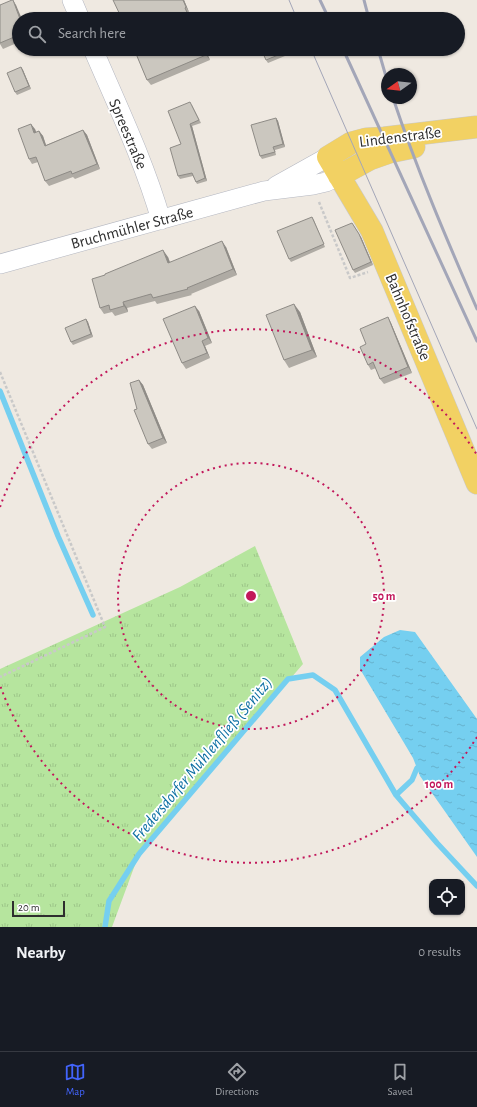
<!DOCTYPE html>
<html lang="en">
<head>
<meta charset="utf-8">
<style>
  body { margin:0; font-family:"Alegreya Sans",sans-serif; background:#20242c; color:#f1f3f6 }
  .controls { position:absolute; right:12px; bottom:12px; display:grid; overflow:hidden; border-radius:8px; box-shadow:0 1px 3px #0004 }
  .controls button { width:36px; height:36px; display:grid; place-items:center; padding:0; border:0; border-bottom:1px solid #363941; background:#171b24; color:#f1f3f6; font:20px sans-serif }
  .compass { position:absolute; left:381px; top:68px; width:36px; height:36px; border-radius:50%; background:#171b24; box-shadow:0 1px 3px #0004; rotate:255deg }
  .scale { position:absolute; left:12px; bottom:10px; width:53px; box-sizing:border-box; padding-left:4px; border:2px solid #2e2e2e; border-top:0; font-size:11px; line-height:14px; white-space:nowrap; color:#2e2e2e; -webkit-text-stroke:3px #fff; paint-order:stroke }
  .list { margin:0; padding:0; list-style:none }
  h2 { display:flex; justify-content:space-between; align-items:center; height:52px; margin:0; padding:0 16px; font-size:17px }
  h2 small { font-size:13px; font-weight:400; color:#9ea1a6 }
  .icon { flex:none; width:22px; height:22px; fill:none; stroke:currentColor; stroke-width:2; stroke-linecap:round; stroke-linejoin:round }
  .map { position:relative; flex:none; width:477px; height:927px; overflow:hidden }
  .search { position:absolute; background:#171b24; box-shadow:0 1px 3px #0004; left:12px; right:12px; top:12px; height:44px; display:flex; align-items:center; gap:10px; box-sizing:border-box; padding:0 14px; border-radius:22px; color:#9ea1a6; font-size:15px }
  .sheet { height:124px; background:#171b24 }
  nav { display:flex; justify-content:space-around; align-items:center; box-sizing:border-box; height:56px; border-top:1px solid #363941; background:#171b24; font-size:11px; color:#9ea1a6 }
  nav a { display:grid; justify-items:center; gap:2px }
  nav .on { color:#4264fb }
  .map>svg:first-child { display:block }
  .grass { fill:url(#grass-tufts) }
  .water { fill:url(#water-ripples) }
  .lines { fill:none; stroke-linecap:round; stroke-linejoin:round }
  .stream { stroke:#75cff0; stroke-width:5.5 }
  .minor-casing { stroke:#b4b7c1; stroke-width:20 }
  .major-casing { stroke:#c9c9c9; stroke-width:23 }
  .path { stroke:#c9c9c9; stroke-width:2.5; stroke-dasharray:3 2; stroke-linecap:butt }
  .minor { stroke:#fff; stroke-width:19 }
  .major { stroke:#f2d163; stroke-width:22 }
  .tram { stroke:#a3a6b8; stroke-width:1 }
  .rail { stroke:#a3a6b8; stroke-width:3 }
  .wall { fill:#afaba4 }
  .shaded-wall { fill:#8e8b86 }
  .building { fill:#cbc7bf; stroke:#8e8b86 }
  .ring { fill:none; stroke:#c2185b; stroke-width:2; stroke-dasharray:2 4 }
  .labels { text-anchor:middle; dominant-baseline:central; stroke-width:3.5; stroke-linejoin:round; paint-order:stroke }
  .street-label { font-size:16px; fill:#2e2e2e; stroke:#fff }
  .water-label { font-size:17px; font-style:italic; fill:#0d6fa3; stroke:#fff }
  .centre { fill:#c2185b; stroke:#fff; stroke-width:2 }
  .ring-label { font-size:12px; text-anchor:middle; font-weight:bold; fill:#c2185b; stroke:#fff; stroke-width:3.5; stroke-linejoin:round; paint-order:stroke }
</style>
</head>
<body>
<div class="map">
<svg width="477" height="927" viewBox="0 0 477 927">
  <defs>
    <pattern id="grass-tufts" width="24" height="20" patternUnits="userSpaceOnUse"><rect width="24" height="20" fill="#b6e59e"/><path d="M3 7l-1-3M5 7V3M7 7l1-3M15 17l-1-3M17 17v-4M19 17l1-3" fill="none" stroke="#9dc588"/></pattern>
    <pattern id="water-ripples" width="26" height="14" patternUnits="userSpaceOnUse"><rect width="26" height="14" fill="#75cff0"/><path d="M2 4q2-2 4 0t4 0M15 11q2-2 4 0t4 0" fill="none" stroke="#66b2ce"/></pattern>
  </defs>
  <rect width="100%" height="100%" fill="#efe9e1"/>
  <path class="grass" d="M 255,546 L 303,664 L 139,854 L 112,927 L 0,927 L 0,669 L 180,587 Z"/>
  <path class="water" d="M 400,630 L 415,632 L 477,719 L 477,857 L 420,776 L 413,758 L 360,669 L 360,657 L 384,637 Z"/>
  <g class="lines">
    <path class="stream" d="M 0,391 L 58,536 L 93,615
      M 396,795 L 412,780 L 417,768
      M 105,927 L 109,901 L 139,854 L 288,679 L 313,675 L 335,690 L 396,795 L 437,843 L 477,886"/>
    <defs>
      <path id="minor" d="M 72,0 L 80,19
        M 93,49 C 117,105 144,161 161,220
        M 276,186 L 328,157
        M 0,264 L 264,191 L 313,185 L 326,182 L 339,176"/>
      <path id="major" d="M 476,127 L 384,138 L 366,139 L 351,143 L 328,157 L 372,231 L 477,483
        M 339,176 L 370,159 L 390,152 L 414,147"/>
    </defs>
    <use href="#minor" class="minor-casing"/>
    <use href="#major" class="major-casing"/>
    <path class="path" d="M 113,51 L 124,54
      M 319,202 L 350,278 L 368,272
      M 0,372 L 105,627 L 0,677"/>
    <use href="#minor" class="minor"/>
    <use href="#major" class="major"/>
    <path class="tram" d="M 289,0 L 297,19
      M 311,49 L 477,429"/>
    <path class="rail" d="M 320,0 L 329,19
      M 364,0 L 369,19
      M 343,49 L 477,341
      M 378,49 L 387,80
      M 393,98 C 417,170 447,240 477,309"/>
  </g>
  <path class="wall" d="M 184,0 L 189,12 L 188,13 L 122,19 Z
    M 0,5 L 16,5 L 19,19 L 19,42 L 3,49 L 0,44 Z
    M 134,49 L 205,49 L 210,60 L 151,85 L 147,80 Z
    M 282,49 L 285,56 L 268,63 L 266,60 Z
    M 21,67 L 23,70 L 31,89 L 17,95 L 15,92 Z
    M 192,105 L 201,123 L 192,126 L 207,181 L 197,184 L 193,176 L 180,179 L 178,176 L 181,144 Z
    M 276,118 L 278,121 L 285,147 L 275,150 L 276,155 L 262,159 L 260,156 Z
    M 35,129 L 36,132 L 39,131 L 43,136 L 46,145 L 83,130 L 87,135 L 100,169 L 75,179 L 73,177 L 49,186 L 45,181 L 38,162 L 32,164 L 29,159 Z
    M 312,217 L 314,220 L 325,247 L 291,262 L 289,259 Z
    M 361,237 L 373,265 L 355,273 L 353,270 Z
    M 226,247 L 237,275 L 191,294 L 192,295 L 157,304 L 155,301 L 127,308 L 128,312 L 115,316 L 112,312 L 104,314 L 100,308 L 168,257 L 170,262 Z
    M 199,311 L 212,343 L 205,346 L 210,358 L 186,369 L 182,363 Z
    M 300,312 L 317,357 L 289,368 L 284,360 Z
    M 388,317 L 391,323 L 412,373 L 384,384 L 380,379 L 376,368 L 371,370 L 368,365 L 366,344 Z
    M 86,319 L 88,322 L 93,337 L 73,345 L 71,342 Z
    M 139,380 L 143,385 L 167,443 L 152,449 L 148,444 L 137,409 Z"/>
  <path class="shaded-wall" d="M 13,0 L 16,5 L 22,19 L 20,19 Z
    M 183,0 L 184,0 L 189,12 L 186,7 Z
    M 185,8 L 188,13 L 191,19 L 190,19 Z
    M 204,49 L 205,49 L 210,60 L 206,55 Z
    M 21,67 L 23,70 L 31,89 L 29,86 Z
    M 276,118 L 278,121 L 285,147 L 283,144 Z
    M 31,124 L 35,129 L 38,138 L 34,133 Z
    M 190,124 L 192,126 L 207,181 L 205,178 Z
    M 83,130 L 87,135 L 100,169 L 97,164 Z
    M 39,131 L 43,136 L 48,151 L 45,146 Z
    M 352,223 L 361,237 L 373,265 L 371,262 Z
    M 222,241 L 226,247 L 237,275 L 233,269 Z
    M 163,250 L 168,257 L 172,269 L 168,263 Z
    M 123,302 L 127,308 L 128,312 L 124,306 Z
    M 294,304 L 300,312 L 317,357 L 312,350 Z
    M 195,306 L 199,311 L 212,343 L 208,338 Z
    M 388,317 L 391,323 L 412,373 L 408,367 Z
    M 86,319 L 88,322 L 93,337 L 91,334 Z
    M 202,341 L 205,346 L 210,358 L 207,353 Z
    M 139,380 L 143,385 L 167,443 L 163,438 Z"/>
  <path class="building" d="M 12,0 L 13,0 L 20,19 L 19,19 L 19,35 L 0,43 L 0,5 Z
    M 113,0 L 183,0 L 186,7 L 185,8 L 190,19 L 122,19 Z
    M 134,49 L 204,49 L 206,55 L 147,80 Z
    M 261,49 L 281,49 L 283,53 L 266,60 Z
    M 21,67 L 29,86 L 15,92 L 7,73 Z
    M 190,102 L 199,120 L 190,124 L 205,178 L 196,182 L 192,173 L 178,176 L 170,148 L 181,144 L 168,111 Z
    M 276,118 L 283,144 L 273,147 L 275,152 L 260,156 L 251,125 Z
    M 31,124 L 34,133 L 39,131 L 45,146 L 83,130 L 97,164 L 72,174 L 71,171 L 45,181 L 36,157 L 29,159 L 18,129 Z
    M 312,217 L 324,244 L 289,259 L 277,231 Z
    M 352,223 L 359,234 L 371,262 L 353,270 L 335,230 Z
    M 222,241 L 233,269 L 187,288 L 188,289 L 153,298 L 151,294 L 123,302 L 124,306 L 110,310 L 109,305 L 100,308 L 92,279 L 105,275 L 105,274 L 163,250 L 168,263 Z
    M 294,304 L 312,350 L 284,360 L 266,315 Z
    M 195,306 L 208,338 L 202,341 L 207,353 L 182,363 L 163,319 Z
    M 388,317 L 408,367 L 380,379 L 373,362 L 368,365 L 360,347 L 366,344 L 360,329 Z
    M 86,319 L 91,334 L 71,342 L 65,328 Z
    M 139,380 L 163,438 L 148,444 L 134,410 L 137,409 L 130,383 Z"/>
  <g class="ring">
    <circle cx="251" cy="596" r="133"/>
    <path d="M477 737A266 266 0 0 1 0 685M0 507A266 266 0 0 1 477 455"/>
  </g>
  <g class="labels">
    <g class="street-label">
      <text transform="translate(128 134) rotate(67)">Spreestraße</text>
      <text transform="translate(400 137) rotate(-7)">Lindenstraße</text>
      <text transform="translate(132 228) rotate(-15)">Bruchmühler Straße</text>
      <text transform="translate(408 317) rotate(67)">Bahnhofstraße</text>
    </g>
    <g class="water-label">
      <text transform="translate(202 759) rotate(-50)">Fredersdorfer Mühlenfließ (Senitz)</text>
    </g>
  </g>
  <circle cx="251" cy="596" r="6" class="centre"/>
  <g class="ring-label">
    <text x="384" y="600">50 m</text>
    <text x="439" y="788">100 m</text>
  </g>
</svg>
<div class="controls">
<button><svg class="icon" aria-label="locate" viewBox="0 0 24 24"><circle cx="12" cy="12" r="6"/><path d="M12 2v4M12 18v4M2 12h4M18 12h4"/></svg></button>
</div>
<svg class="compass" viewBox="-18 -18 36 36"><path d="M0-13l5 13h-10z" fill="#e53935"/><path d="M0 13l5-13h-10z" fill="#9ea1a6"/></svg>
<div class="scale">20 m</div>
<div class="search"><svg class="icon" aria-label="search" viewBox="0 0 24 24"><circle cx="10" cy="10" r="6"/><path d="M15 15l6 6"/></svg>Search here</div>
</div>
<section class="sheet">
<h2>Nearby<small>0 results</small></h2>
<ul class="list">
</ul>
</section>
<nav>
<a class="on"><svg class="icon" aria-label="map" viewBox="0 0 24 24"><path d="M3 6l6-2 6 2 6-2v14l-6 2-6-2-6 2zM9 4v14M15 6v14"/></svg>Map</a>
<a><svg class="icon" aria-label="directions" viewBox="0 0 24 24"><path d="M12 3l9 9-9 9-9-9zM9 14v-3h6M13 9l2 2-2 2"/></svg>Directions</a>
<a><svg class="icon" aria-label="saved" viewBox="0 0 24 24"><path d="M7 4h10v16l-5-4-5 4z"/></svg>Saved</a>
</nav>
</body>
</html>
